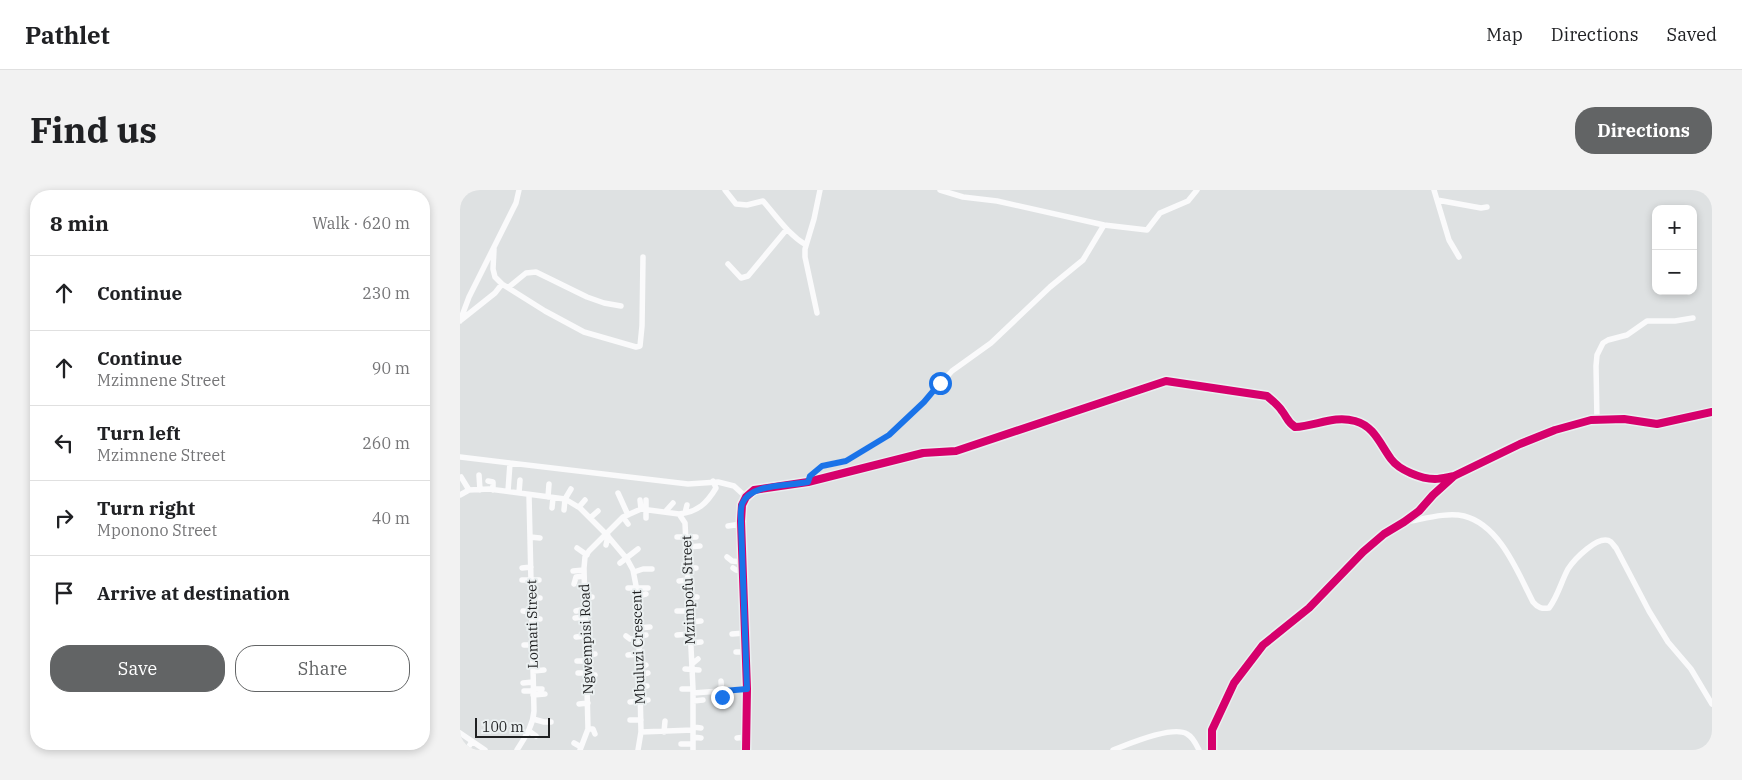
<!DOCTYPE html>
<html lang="en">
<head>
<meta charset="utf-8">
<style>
  body { margin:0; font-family:"IBM Plex Serif",serif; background:#f2f2f2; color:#202124 }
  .controls { position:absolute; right:15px; top:15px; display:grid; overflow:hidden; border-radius:10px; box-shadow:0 2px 8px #0003 }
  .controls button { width:45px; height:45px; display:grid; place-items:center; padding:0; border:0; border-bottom:1px solid #e0e0e0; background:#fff; color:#202124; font:25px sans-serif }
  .scale { position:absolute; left:15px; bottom:12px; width:75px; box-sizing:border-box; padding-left:5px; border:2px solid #1f2021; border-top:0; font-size:14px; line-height:18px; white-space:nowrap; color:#1f2021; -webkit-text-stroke:4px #eaeff0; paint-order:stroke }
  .stop { position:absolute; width:15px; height:15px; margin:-11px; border:4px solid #1a73e8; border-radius:50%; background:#fff }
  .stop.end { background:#1a73e8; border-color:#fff; box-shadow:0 1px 5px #0008 }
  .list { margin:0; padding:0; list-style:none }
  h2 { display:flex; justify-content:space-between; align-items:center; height:65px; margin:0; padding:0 20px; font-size:21px }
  h2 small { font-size:16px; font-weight:400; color:#757577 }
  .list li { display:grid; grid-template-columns:32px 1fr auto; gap:15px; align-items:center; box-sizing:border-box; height:75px; padding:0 20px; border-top:1px solid #e0e0e0 }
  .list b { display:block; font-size:19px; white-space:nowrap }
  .list p { margin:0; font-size:16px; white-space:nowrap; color:#757577 }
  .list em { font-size:16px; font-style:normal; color:#757577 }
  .actions { display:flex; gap:10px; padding:15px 20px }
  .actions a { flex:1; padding:11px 0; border:1px solid #626465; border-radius:20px; text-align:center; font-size:18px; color:#626465 }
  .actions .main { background:#626465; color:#fff }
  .icon { flex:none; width:28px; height:28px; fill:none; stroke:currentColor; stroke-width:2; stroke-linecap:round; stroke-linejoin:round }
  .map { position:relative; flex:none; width:1252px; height:560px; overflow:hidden; border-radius:20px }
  header { display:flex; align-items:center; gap:30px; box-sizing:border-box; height:70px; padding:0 25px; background:#fff; border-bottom:1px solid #e0e0e0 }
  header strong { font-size:24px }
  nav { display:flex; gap:28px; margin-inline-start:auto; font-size:18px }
  .intro { display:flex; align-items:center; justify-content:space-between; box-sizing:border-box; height:120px; padding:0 30px }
  h1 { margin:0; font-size:35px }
  .button { padding:12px 22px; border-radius:20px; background:#626465; color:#fff; font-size:18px; font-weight:700 }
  main { display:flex; gap:30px; padding:0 30px }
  aside { flex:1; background:#fff; border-radius:20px; box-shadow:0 2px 8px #0003 }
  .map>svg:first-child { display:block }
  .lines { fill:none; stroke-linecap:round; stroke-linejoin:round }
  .minor { stroke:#fafafb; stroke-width:5.5 }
  .cycleway-casing { stroke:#eaeff0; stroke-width:11 }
  .cycleway { stroke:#d6006c; stroke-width:8 }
  .route { stroke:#1a73e8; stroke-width:6 }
  .labels { text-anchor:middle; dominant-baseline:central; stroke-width:4; stroke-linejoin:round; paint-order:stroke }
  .street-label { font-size:14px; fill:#1f2021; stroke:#eaeff0 }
</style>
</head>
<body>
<header>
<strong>Pathlet</strong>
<nav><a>Map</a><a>Directions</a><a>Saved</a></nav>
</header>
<div class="intro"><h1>Find us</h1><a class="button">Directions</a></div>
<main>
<aside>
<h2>8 min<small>Walk · 620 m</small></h2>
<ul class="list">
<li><svg class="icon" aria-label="ahead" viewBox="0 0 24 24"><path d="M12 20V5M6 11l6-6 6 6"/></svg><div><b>Continue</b></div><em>230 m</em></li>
<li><svg class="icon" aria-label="ahead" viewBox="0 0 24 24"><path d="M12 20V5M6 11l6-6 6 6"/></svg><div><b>Continue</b><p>Mzimnene Street</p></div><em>90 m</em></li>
<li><svg class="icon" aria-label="left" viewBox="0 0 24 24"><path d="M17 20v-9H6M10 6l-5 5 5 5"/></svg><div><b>Turn left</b><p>Mzimnene Street</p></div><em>260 m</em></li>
<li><svg class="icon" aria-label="right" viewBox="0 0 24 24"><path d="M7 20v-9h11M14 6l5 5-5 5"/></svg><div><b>Turn right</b><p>Mponono Street</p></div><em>40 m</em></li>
<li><svg class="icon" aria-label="arrive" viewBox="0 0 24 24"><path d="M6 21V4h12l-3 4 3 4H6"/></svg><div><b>Arrive at destination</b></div></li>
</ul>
<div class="actions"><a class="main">Save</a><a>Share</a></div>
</aside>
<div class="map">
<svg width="1252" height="560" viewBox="0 0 1252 560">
  <rect width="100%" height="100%" fill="#dee1e2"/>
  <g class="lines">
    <path class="minor" d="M 265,0 L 276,14 L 287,15 L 303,11 C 317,27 328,44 346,55
      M 480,0 L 503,7 L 537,11 L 644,35 L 687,40 L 700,23 L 728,11 L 737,0
      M 974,0 L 977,10 L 1021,18 L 1027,17
      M 977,10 L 989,50 L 999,67
      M 34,59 L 33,79 L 35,87 L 42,94 L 85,121 L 124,142 L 176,157 L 180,156 L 182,136 L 183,67
      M 268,74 L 281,88 L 288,86 L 327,39
      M 49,97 L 66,83 L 76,82 L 127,107 L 144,113 L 161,116
      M 357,123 L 345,67 L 345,59 L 354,29 L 360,0
      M 1,130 L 35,103 L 42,94
      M 0,131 L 9,107 L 56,13 L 59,0
      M 1137,230 L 1136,176 L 1137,165 L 1143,153 L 1148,150 L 1167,145 L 1187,131 L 1215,131 L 1233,128
      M 0,267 L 228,294 L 258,292 L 274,296 L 286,307
      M 19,285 L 20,300
      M 1,287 L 9,300
      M 28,291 L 33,292 L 33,300
      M 348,292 L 350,286 L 362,276 L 386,271 L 429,245 L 464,212 L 492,181 L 531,153 L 590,97 L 623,70 L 644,35
      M 48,301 L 50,273
      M 59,303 L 60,290
      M 158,303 L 168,325
      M 0,305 L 9,300 L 29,299 L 105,309 L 120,318 L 146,344 L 167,369 L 173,380 L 178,406 L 181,542 L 178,560
      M 88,307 L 89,294
      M 180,310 L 181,319
      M 119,317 L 125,310
      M 92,318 L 93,308
      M 104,320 L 105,309 L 111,299
      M 205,322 L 213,313
      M 225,323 L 227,315
      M 219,324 C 238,322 247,313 256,298 L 253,291
      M 163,327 L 168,334
      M 130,328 L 138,321
      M 186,328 L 186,310
      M 946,332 C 964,329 986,322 1004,326 C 1040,335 1058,383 1073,412 C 1078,418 1082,419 1089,418 C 1098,406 1101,392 1108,379 C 1114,370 1139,343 1151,352 C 1153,354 1154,356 1156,358 L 1189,421 L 1208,452 L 1231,479 L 1252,514
      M 268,336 L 281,334
      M 70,347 L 80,348
      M 217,347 L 236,347
      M 146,355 L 148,346
      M 227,357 L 240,356
      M 117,358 L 127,365
      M 267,367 L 272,371 L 282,372
      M 160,373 L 178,359
      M 62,378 L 71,377
      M 228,378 L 236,378
      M 273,378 L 276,380 L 283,381
      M 113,381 L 124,380
      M 174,382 L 183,379 L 192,379
      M 62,390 L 79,390
      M 219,391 L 228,390
      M 114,394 L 116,387 L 124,386
      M 168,398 L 188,398
      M 178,406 L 186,404
      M 124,407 L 132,407
      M 229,407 L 237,407
      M 72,408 L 80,408
      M 63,421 L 72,422
      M 116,421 L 125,419
      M 217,421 L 229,421
      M 115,428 L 125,427
      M 72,429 L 80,429
      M 230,432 L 241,431
      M 178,438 L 190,437
      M 272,444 L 285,443
      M 217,445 L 230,444
      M 166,446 L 170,449 L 178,449
      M 178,446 L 186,445
      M 116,447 L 125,446
      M 231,453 L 241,452
      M 64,455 L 73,455
      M 276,462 L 285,462
      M 126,465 L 135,464
      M 168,465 L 179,464
      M 117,471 L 126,471
      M 232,474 L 238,469
      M 179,478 L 186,475
      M 225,479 L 239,480
      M 73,481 L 84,480
      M 118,483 L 126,483
      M 179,485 L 188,483
      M 126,486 L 135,485
      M 261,491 L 262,507
      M 63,493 L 73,492
      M 179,497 L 187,496
      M 73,499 L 82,499
      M 222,499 L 233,499
      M 64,501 L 73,501
      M 233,503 L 287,499
      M 73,505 L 85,504
      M 233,511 L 243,510
      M 170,512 L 188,510
      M 119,514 L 128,513
      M 73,529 L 84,532 L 91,532
      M 170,530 L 181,530
      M 233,537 L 241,538
      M 128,539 L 133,539 L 135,544
      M 69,541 L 76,546
      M 181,542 L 233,540
      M 204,542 L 205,531
      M 0,543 L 25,560
      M 233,547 L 241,548
      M 277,548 L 286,547
      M 114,553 L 121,557
      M 221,554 L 233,554
      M 8,558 L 12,551
      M 57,560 C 65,547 73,536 74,521 L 69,305
      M 120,560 L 128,539 L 124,378 L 125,367 L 129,361 L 163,327 L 181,319 L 219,324 L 225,333 L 233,499 L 233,560
      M 286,560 L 287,499 L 281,331 L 282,315 L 286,307 L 294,300 L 348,292 L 463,263 L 496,261 L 706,191 L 807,206 C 813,211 818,215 822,221 C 827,227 827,232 835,237 C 856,236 874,225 895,231 C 914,236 920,254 931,269 C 939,280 961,289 975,289 C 981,289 988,287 994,286
      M 653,560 C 669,554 713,535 727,544 C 733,547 736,554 739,560
      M 752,560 L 752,540 L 774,493 L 803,455 L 849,418 L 903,362 L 924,344 L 944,332 L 959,321 L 973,305 L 994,286 L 1060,254 L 1095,240 L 1131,230 L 1164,229 L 1197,234 L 1252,222"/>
    <defs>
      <path id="cycleway" d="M 286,560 L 287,499 L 281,331 L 282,315 L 286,307 L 294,300 L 348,292 L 463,263 L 496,261 L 706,191 L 807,206 C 813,211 818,215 822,221 C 827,227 827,232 835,237 C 856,236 874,225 895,231 C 914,236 920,254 931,269 C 939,280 961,289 975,289 C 981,289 988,287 994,286
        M 752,560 L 752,540 L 774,493 L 803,455 L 849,418 L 903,362 L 924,344 L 944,332 L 959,321 L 973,305 L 994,286 L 1060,254 L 1095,240 L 1131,230 L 1164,229 L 1197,234 L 1252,222"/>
    </defs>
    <use href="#cycleway" class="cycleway-casing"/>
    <use href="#cycleway" class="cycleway"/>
  </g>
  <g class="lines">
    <path class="route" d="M 262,507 L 263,501 L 287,499 L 281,334 C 281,328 280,320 282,314 C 290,293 329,296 348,292 L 350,286 L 362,276 L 386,271 L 429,245 L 464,212 L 480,193"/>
  </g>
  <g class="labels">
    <g class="street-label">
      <text transform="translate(228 400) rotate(-92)">Mzimpofu Street</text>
      <text transform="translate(72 434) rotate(-91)">Lomati Street</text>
      <text transform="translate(126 449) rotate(-92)">Ngwempisi Road</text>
      <text transform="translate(178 457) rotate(-92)">Mbuluzi Crescent</text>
    </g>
  </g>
</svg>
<div class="controls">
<button>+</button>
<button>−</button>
</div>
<div class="scale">100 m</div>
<div class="stop" style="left:480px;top:193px"></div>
<div class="stop end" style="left:262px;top:507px"></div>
</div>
</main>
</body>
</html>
